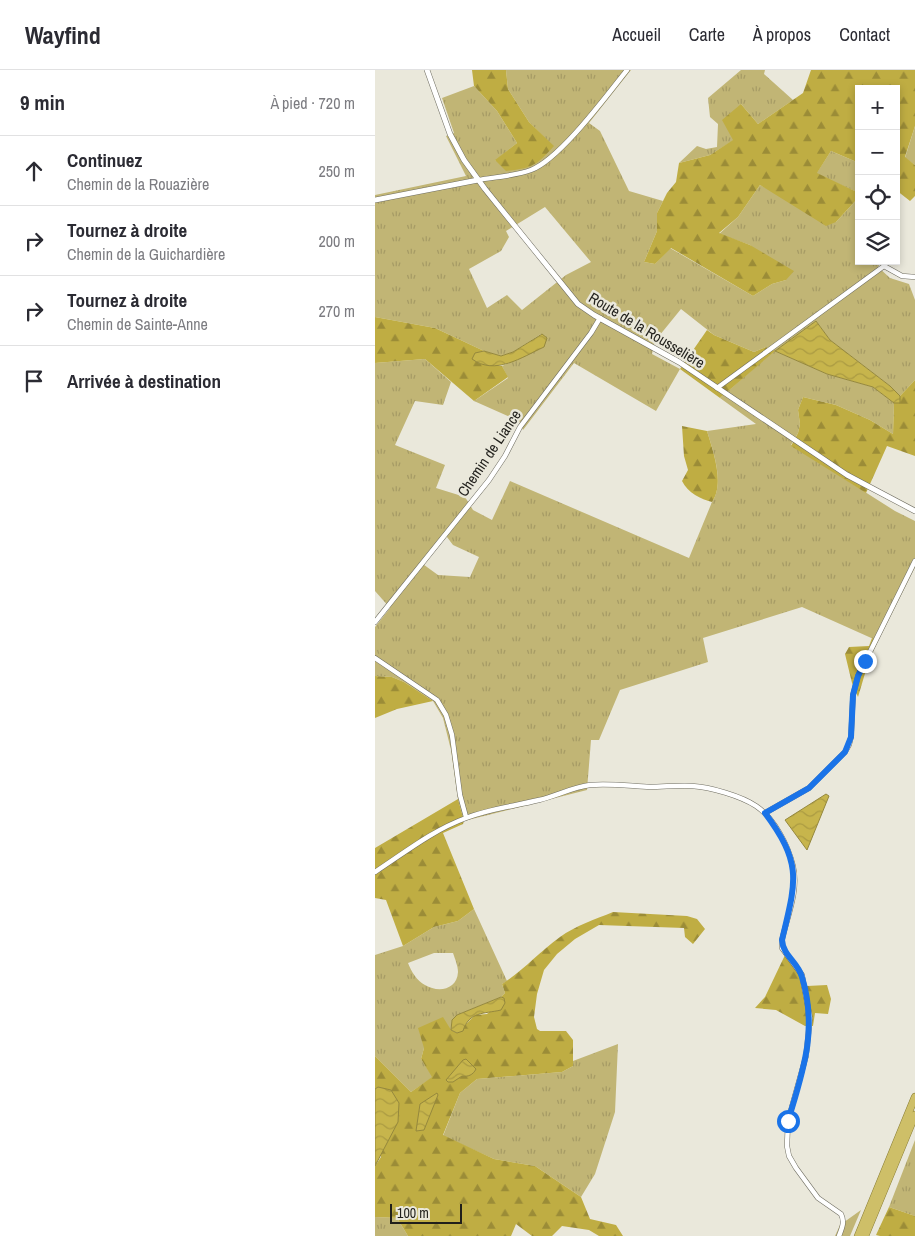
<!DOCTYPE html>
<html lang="fr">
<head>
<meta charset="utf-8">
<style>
  body { margin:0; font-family:"Archivo Narrow",sans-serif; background:#f7f7f7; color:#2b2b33 }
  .controls { position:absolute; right:15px; top:15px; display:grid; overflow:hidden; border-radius:0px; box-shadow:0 2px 8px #0003 }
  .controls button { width:45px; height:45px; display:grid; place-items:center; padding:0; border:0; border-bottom:1px solid #e1e1e2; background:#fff; color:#2b2b33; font:25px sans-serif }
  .scale { position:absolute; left:15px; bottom:12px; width:72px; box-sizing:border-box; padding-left:5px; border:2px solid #201f1b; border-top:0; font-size:14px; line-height:18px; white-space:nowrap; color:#201f1b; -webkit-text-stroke:4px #eae8db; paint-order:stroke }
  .stop { position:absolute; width:15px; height:15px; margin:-11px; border:4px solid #1a73e8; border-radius:50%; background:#fff }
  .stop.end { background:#1a73e8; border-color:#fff; box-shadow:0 1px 5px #0008 }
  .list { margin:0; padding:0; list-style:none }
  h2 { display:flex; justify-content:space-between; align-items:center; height:65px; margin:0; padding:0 20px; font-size:21px }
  h2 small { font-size:16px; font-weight:400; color:#7c7c81 }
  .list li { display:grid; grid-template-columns:32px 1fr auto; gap:15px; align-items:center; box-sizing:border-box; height:70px; padding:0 20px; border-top:1px solid #e1e1e2 }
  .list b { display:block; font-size:19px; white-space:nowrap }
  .list p { margin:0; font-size:16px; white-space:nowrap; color:#7c7c81 }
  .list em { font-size:16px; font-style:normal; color:#7c7c81 }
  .icon { flex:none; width:28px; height:28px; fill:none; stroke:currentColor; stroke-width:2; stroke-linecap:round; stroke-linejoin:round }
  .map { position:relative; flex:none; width:540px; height:1166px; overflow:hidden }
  header { display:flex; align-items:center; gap:30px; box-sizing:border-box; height:70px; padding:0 25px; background:#fff; border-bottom:1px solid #e1e1e2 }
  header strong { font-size:24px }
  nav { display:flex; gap:28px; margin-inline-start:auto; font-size:18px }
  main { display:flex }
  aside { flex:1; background:#fff }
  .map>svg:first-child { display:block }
  .grass { fill:url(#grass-tufts); fill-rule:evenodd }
  .forest { fill:url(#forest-firs) }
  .water { fill:url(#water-waves); stroke:#95883d }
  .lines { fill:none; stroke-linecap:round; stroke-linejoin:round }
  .minor-casing { stroke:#6f6d61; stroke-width:5.5 }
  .tertiary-casing { stroke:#6f6d61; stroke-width:6 }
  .trunk-casing { stroke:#897d35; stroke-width:8 }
  .minor { stroke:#fff; stroke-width:4.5 }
  .tertiary { stroke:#fff; stroke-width:5 }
  .trunk { stroke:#cebf68; stroke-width:7 }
  .route { stroke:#1a73e8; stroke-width:6 }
  .labels { text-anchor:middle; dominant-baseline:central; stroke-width:5; stroke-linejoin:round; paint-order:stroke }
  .street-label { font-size:15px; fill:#201f1b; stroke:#eae8db }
</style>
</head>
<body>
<header>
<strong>Wayfind</strong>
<nav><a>Accueil</a><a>Carte</a><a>À propos</a><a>Contact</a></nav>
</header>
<main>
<aside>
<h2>9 min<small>À pied · 720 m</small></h2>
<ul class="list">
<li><svg class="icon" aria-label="ahead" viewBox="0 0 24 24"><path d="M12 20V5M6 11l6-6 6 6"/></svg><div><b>Continuez</b><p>Chemin de la Rouazière</p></div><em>250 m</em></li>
<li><svg class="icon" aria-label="right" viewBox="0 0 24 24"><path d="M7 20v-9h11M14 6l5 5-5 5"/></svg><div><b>Tournez à droite</b><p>Chemin de la Guichardière</p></div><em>200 m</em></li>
<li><svg class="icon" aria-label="right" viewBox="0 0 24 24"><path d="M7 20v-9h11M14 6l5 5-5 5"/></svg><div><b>Tournez à droite</b><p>Chemin de Sainte-Anne</p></div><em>270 m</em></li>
<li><svg class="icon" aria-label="arrive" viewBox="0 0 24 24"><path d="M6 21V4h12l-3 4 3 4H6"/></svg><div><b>Arrivée à destination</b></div></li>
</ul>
</aside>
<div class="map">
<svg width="540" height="1166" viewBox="0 0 540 1166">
  <defs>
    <pattern id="grass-tufts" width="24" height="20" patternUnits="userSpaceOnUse" patternTransform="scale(1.25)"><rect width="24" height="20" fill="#c1b575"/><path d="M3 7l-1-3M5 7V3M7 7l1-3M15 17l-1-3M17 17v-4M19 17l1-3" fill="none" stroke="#a69b65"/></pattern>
    <pattern id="forest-firs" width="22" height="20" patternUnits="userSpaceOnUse" patternTransform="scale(1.25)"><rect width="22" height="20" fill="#bfad43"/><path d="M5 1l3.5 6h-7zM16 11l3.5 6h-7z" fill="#9b8c37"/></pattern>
    <pattern id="water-waves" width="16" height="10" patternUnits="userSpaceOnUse" patternTransform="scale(1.25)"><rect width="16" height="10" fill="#c7b54c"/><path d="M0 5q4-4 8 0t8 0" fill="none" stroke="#ab9b42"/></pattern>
  </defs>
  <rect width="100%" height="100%" fill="#eae8db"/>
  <path class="grass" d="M 131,0 L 256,0 L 214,53 L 225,61 L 254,121 L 288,131 L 282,143 L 282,161 L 269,192 L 280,194 L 295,178 L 378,226 L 397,214 L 411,210 L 375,175 L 344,164 L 363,147 L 385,115 L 461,152 L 484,127 L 484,191 L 506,191 L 503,197 L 515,208 L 534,214 L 540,230 L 540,310 L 525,326 L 515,316 L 455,270 L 441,251 L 400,281 L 452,304 L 498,317 L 519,333 L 518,364 L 495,350 L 461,335 L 428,327 L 423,340 L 425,354 L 423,363 L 416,375 L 520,441 L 540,451 L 540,497 L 503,571 L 427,537 L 328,568 L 333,592 L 245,620 L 224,670 L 216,670 L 212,720 L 89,751 L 83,729 L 76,680 L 68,648 L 58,631 L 29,612 L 17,607 L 0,606 L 0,557 L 15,538 L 0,521 L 0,293 L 50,289 L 76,312 L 68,335 L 40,331 L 20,375 L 70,395 L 61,418 L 90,427 L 98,440 L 117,450 L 135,411 L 314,488 L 337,432 C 350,413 338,381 332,361 L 381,354 L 345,328 L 399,281 L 391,277 L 379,282 L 339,265 L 306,239 L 280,271 L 277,284 L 305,299 L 281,341 L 199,293 L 148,360 L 144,351 L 99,331 L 133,308 L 127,296 L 169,277 L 166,264 L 138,282 L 126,286 L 109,281 L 60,258 L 0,247 L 0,125 L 91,106 L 71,66 L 79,63 L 67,28 L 99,16 L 122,41 L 142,73 L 120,91 L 178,76 L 154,52 L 133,19 ZM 170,137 L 216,192 L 191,205 L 147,240 L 132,225 L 112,238 L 94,199 L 126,181 L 134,167 L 131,161 ZM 69,463 L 78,475 L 104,487 L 95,507 L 63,505 L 45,492 Z
    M 366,0 L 390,0 L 389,4 L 418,30 L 383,54 L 366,34 L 359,70 L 335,85 L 304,93 L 322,76 L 331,79 L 342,77 L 343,54 L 335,47 L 333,28 Z
    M 540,56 L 540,95 L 530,88 Z
    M 456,81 L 484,93 L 484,123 L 441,104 Z
    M 99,839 L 132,911 L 127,914 L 130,923 L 126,927 L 82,945 L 77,950 L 76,960 L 49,978 L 46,989 L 58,1007 L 36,1022 L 0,986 L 0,885 L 28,876 L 59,857 L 83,851 ZM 59,883 L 78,883 C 80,889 83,896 83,902 C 82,920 63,923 50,915 C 42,911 36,901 33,893 Z
    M 243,974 L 240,1042 L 220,1104 L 206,1127 L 160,1096 L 119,1089 L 68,1066 L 85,1023 L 102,1009 L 187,1002 L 198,996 L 198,991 Z
    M 540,1070 L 540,1146 L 514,1137 Z
    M 486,1140 L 475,1166 L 460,1166 L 465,1155 Z
    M 0,1147 L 22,1148 L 33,1166 L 0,1166 Z"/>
  <path class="forest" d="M 97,0 L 131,0 L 133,19 L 154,52 L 179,76 C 161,96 157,98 131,101 L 120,90 L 142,73 L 122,41 L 99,16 Z
    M 436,0 L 540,0 L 540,56 L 530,87 L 540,95 L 540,126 L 535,131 L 521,120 L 521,19 L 484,19 L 484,93 L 456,81 L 442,103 L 484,123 L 484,127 L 461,152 L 451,156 L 385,115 L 363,147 L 344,163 L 375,175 L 419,201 L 411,210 L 397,214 L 378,226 L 296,178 L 280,194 L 269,192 L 282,161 L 282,143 L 292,123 L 301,112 L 304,93 L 335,85 L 358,70 L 347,50 L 366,34 L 383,54 L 428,23 Z
    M 0,247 L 60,258 L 109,281 L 105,282 L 103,293 L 127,296 L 133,307 L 99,331 L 50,289 L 0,293 Z
    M 332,260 L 339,265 L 379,282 L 391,277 L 400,281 L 345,328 L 305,299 Z
    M 540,310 L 540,386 L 512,376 L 491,423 L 416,376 L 423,363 L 425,354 L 423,340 L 428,327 L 461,335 L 495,350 L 518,364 L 519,333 L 525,333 L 525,326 Z
    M 307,356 L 332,361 C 338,381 350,414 337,432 C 326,429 313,423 307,411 L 313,400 L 309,386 Z
    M 497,568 L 503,571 L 494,590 L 483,627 L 477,613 L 470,584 L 474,577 L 494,576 Z
    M 0,606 L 17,607 L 29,612 L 58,631 L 22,639 L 0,648 Z
    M 83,729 L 89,751 L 88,754 L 68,763 L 99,839 L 83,851 L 59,857 L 28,876 L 11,830 L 0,828 L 0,778 Z
    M 238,842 L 312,846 L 322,849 L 330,859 L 318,874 L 310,867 L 309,858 L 224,855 L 200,869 L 182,884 L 169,900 L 162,924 L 159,947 L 162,959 L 165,961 L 191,961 L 198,970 L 198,996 L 187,1002 L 102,1009 L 85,1023 L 68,1065 L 119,1089 L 160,1096 L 206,1127 L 215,1149 L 241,1155 L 248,1166 L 224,1166 L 214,1160 L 187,1156 L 177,1166 L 157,1166 L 141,1154 L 136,1166 L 33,1166 L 22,1148 L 0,1147 L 0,1096 L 6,1087 L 3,1017 L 0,1019 L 0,986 L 36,1022 L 57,1007 L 46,989 L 49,978 L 43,958 L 68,947 L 76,960 L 82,963 L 100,945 L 112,944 L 129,928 L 126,927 L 130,923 L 127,914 C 148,901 164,882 185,867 C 200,856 221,849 238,842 Z
    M 410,885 L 426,901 L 432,916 L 452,915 L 456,929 L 453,944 L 440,943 L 438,956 L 430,956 L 401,940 L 380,938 L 390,927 Z
    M 514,1137 L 540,1146 L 540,1166 L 505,1166 L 501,1165 Z"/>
  <path class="water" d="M 441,251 L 455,270 L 515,316 L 525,326 L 525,333 L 519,333 L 498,317 L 452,304 L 400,281 Z
    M 167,264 L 172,268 L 169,277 C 147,287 120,306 97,289 L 100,283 L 109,281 L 126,286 L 138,282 Z
    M 451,724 L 454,726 L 432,780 L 410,750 Z
    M 126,927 L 129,928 L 130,933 L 126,940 C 109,944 94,941 88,961 L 82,963 L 76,960 L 77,950 L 82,945 Z
    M 91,989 L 101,999 C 98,1005 93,1007 87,1006 L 78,1012 L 73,1012 L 71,1010 L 88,990 Z
    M 3,1017 L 16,1020 L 24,1033 L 23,1052 L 0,1096 L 0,1019 Z
    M 62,1023 L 63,1025 L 49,1060 L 41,1061 L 45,1034 Z"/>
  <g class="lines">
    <defs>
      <path id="minor" d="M 103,110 C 120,107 140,106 156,100 C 185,89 232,25 252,0
        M 342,318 L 509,196 L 527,206 L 540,207
        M 0,552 L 114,410 L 130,386 L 145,357 L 216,263 L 225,248
        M 0,588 L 62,630 L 71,645 L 77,665 L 85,725 L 91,747
        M 390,743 L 434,718 L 470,682 L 474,675 L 476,667 L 478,625 L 483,606 L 540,491
        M 0,802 C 29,783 58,760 91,748 C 114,739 140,736 164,730 C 181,726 198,717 215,715 C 234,713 255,716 275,717 C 289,717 303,715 317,716 C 335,717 366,726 381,736 C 399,748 413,775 418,796 C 424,820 412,847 407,870 L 407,878 L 427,905 L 435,948 L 431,986 L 413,1051 L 412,1076 L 414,1086 L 421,1098 L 443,1128 L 466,1144 C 470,1152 467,1158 464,1166"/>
      <path id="tertiary" d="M 52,0 L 75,64 L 89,90 L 110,119 L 203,234 L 219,245 L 304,292 L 472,405 L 540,441
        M 0,130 L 103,110"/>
      <path id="trunk" d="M 483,1166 L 540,1027
        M 490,1166 L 540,1045"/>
    </defs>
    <use href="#minor" class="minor-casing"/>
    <use href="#tertiary" class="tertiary-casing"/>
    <use href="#trunk" class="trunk-casing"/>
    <use href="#minor" class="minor"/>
    <use href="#tertiary" class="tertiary"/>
    <use href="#trunk" class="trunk"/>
  </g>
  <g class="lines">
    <path class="route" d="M 413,1051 C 428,1001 443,960 427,907 C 423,892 408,886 407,870 C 421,811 428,794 390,743 L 434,718 L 470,682 L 476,667 L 478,625 L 483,606 L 490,591"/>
  </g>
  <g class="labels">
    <g class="street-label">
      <text transform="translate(272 260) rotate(31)">Route de la Rousselière</text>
      <text transform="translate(114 383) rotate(-56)">Chemin de Liance</text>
    </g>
  </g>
</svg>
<div class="controls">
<button>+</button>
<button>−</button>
<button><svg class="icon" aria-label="locate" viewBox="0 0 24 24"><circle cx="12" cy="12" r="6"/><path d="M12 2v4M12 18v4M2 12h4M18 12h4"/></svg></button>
<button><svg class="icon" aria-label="layers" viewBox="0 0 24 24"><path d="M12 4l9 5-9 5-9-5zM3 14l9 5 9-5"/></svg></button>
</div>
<div class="scale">100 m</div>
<div class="stop" style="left:413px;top:1051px"></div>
<div class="stop end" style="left:490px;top:591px"></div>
</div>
</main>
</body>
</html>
